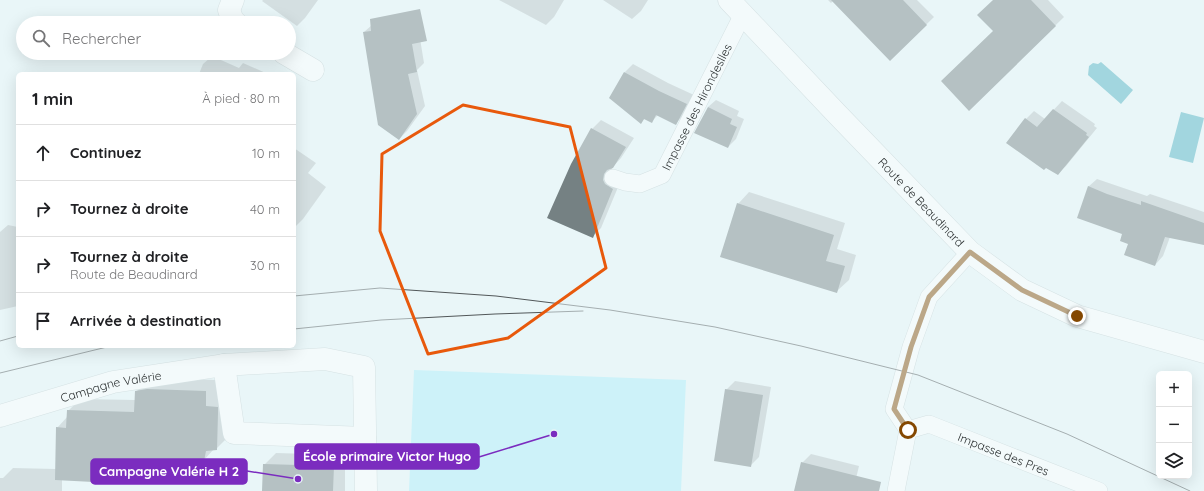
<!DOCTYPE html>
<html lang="fr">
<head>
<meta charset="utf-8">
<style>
  body { margin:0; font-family:Quicksand,sans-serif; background:#f6f6f6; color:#202124 }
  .controls { position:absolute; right:12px; bottom:12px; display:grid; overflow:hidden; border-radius:6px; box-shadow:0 4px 16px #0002 }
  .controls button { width:36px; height:36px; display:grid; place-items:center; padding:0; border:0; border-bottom:1px solid #e0e0e0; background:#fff; color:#202124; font:20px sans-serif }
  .stop { position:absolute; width:12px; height:12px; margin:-9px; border:3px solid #844801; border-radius:50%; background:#fff }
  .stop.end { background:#844801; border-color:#fff; box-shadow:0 1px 4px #0008 }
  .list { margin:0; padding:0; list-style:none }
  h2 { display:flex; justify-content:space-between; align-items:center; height:52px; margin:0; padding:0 16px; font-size:17px }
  h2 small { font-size:13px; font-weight:400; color:#757577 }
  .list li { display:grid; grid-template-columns:26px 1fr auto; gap:12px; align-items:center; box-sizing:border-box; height:56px; padding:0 16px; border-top:1px solid #e0e0e0 }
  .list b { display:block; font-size:15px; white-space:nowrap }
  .list p { margin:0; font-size:13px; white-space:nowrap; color:#757577 }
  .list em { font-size:13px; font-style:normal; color:#757577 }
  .icon { flex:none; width:22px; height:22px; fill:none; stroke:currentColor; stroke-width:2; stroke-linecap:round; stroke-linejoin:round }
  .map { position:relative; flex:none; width:1204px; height:491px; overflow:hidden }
  .search { position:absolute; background:#fff; box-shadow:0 4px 16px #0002; left:16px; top:16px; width:280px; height:44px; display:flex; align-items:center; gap:10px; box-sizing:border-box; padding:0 14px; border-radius:22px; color:#757577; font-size:15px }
  .panel { position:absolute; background:#fff; box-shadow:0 4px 16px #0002; left:16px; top:72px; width:280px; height:276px; border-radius:6px }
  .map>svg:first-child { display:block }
  .green { fill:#abeefb }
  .water { fill:#4db0c0 }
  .shadow { fill:#0003 }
  .building { fill:#758183 }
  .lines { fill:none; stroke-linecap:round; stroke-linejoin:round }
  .service-casing { stroke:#becacc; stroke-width:18 }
  .minor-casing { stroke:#becacc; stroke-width:23 }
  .tertiary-casing { stroke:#becacc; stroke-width:23 }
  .service { stroke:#fff; stroke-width:17 }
  .minor { stroke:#fff; stroke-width:22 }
  .tertiary { stroke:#fff; stroke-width:22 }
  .tram { stroke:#515759; stroke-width:1 }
  .route { stroke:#844801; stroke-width:5 }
  .marked { fill:none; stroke:#e8590c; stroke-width:3; stroke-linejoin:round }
  .labels { text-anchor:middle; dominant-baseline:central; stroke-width:4; stroke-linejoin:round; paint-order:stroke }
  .street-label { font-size:12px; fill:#2b3031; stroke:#e9f6f8 }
  .leader { fill:none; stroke:#7b2cbf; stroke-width:1.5 }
  .callout-dot { fill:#7b2cbf; stroke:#e9f6f8; stroke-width:1.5 }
  .callout { fill:#7b2cbf; stroke:#7b2cbf; stroke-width:1.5 }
  .callout-label { font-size:13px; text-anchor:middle; font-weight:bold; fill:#fff }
</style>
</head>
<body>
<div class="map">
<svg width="1204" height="491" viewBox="0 0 1204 491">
  <rect width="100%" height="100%" fill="#e9f6f8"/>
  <path class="green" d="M 414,370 L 686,380 L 681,491 L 409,491 Z"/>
  <path class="water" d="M 1101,62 L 1133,90 L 1121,104 L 1088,75 L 1089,66 L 1093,63 L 1098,64 Z
    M 1181,112 L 1204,118 L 1193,163 L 1169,157 Z"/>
  <path class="shadow" d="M 263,0 L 318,0 L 305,18 L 297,26 L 262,1 Z
    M 499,0 L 564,0 L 554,17 L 546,25 Z
    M 603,0 L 648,0 L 641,11 L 632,19 Z
    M 828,0 L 917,0 L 934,17 L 890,60 L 833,1 L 831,3 Z
    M 994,0 L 1048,0 L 1064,17 L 969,110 L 995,31 Z
    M 417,20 L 424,63 L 417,70 L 425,106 L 407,131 L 399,139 L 364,32 L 372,25 Z
    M 212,56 L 239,68 L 243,63 L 268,74 L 199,74 L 203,64 Z
    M 633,64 L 668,83 L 694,95 L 684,115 L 676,123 L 658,115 L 651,122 L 645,118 L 641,123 L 625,72 Z
    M 716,100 L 739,111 L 737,116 L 744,119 L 736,139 L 728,147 L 708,107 Z
    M 1062,101 L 1095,124 L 1094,126 L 1097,128 L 1066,166 L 1057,174 L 1026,119 L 1034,111 L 1045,119 Z
    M 601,120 L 634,138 L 621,158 L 612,168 L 612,171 L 621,180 L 601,228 L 593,236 L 592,129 Z
    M 294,148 L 316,163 L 308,173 L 326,187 L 303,219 L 295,227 L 294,226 Z
    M 1097,179 L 1147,196 L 1150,194 L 1204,212 L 1204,244 L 1170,237 L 1163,256 L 1155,265 L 1130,243 L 1088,187 Z
    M 749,192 L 845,223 L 837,249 L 856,255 L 849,280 L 837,291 L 738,204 Z
    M 8,225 L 18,227 L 18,306 L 0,310 L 0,232 Z
    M 159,378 L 218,380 L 228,437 L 216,449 L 214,449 L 204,460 L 145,459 L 144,471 L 132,483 L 62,479 L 62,491 L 0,491 L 0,478 L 3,478 L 13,468 L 56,469 L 57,428 L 68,416 L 68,411 L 80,399 L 136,400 L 136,392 L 148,380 Z
    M 735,381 L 771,387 L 759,457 L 750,466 L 726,390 Z
    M 276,453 L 345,455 L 345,491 L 263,491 L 264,465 Z
    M 811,454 L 859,466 L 853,491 L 795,491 L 802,463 Z"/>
  <path class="building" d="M 831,0 L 903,0 L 927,25 L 890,61 Z
    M 993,0 L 1031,0 L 1056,26 L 969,111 L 941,81 L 993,31 L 977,15 Z
    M 420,9 L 427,41 L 412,44 L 417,72 L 408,74 L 417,114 L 399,140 L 378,125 L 363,32 L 371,31 L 370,19 Z
    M 624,72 L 659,91 L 687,104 L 676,125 L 656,115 L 652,123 L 644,119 L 641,124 L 609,98 Z
    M 708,107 L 732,119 L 730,124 L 737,127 L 728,148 L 694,133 Z
    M 1053,109 L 1087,133 L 1086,135 L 1089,137 L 1058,175 L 1046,168 L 1044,170 L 1006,143 L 1025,118 L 1037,127 Z
    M 591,128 L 626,147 L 613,168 L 607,170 L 604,174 L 603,180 L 605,184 L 613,189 L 593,238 L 547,218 L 571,164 Z
    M 1088,186 L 1107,194 L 1141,205 L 1141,201 L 1204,223 L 1204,245 L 1165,237 L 1155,266 L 1124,255 L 1128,244 L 1120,241 L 1122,234 L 1077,218 Z
    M 737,203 L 834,235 L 826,261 L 845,266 L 837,293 L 720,257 Z
    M 147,389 L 206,391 L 206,406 L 218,407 L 218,413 L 217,450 L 206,451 L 204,461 L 135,460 L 132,484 L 55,480 L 56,427 L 66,428 L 67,410 L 134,412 L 135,391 Z
    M 725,389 L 763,395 L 751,467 L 714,461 Z
    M 801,462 L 881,482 L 879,491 L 794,491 Z
    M 263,464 L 334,466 L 333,491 L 262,491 Z"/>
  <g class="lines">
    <defs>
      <g id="service">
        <path id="s1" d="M 613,178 L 625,182 L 640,184 L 662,175 L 743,14"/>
        <path id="s2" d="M 908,430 L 929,424 L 1099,491"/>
        <path d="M 908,430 L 894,409 L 911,347 L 929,297 L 970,252"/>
        <path d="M 896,491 L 908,430"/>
      </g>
      <g id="minor">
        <path d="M 233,0 L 229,10 L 233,21 L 236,23"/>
        <path d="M 284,53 L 313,70"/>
        <path d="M 224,365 L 234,433 L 365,438"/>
        <path id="s3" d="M 0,416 L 113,382 L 224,365 L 325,359 L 364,367 L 366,491"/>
      </g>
      <g id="tertiary">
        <path id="s4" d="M 729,0 L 836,113 L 970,252 L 1022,290 L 1077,316 L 1204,352"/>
      </g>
    </defs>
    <use href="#service" class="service-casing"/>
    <use href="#minor" class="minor-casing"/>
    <use href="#tertiary" class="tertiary-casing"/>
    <use href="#service" class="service"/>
    <use href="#minor" class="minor"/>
    <use href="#tertiary" class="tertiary"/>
    <path class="tram" d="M 294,296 L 380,288 L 496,296 L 610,310 L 715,327 L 801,346 L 918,375 L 1067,434 L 1190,491
      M 294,329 L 381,320 L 495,314 L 583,311
      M 0,341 L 18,336
      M 0,373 L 107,347 L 119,346"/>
  </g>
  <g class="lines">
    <path class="route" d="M 908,430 L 894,409 L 911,347 L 929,297 L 970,252 L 1022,290 L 1077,316"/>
  </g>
  <path d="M0 0H1204V491H0ZM 463,105 L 570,127 L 606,268 L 508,338 L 428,354 L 380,231 L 382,154 Z" fill="#e9f6f8" fill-opacity=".55" fill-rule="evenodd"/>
  <path class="marked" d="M 463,105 L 570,127 L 606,268 L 508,338 L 428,354 L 380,231 L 382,154 Z"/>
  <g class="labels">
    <g class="street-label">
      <text stroke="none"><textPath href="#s1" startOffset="128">Impasse des Hirondeslles</textPath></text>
      <text stroke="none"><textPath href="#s4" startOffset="279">Route de Beaudinard</textPath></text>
      <text stroke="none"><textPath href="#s3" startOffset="115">Campagne Valérie</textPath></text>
      <text stroke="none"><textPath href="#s2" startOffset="102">Impasse des Pres</textPath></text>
    </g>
  </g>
  <path class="leader" d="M554 434L479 457M298 479L247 471"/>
  <g class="callout-dot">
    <circle cx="554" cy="434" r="4"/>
    <circle cx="298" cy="479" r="4"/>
  </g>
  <g class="callout">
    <rect x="295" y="444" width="184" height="25" rx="4"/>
    <rect x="91" y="459" width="156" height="25" rx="4"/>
  </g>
  <g class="callout-label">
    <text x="387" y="461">École primaire Victor Hugo</text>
    <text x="169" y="476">Campagne Valérie H 2</text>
  </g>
</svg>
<div class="controls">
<button>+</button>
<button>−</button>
<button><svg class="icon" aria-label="layers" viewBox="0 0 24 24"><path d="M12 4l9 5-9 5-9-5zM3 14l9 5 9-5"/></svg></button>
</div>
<div class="stop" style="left:908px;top:430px"></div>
<div class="stop end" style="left:1077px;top:316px"></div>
<div class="search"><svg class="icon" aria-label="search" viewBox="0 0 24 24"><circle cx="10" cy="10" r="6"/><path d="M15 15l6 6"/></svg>Rechercher</div>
<section class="panel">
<h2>1 min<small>À pied · 80 m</small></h2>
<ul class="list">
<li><svg class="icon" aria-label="ahead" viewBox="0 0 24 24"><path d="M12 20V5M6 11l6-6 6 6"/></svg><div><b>Continuez</b></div><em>10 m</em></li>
<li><svg class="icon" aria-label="right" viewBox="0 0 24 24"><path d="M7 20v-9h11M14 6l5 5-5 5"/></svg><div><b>Tournez à droite</b></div><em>40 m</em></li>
<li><svg class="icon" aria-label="right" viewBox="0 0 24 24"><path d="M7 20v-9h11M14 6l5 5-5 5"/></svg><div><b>Tournez à droite</b><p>Route de Beaudinard</p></div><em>30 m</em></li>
<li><svg class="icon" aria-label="arrive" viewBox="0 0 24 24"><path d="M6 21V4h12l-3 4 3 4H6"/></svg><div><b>Arrivée à destination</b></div></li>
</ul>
</section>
</div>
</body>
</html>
